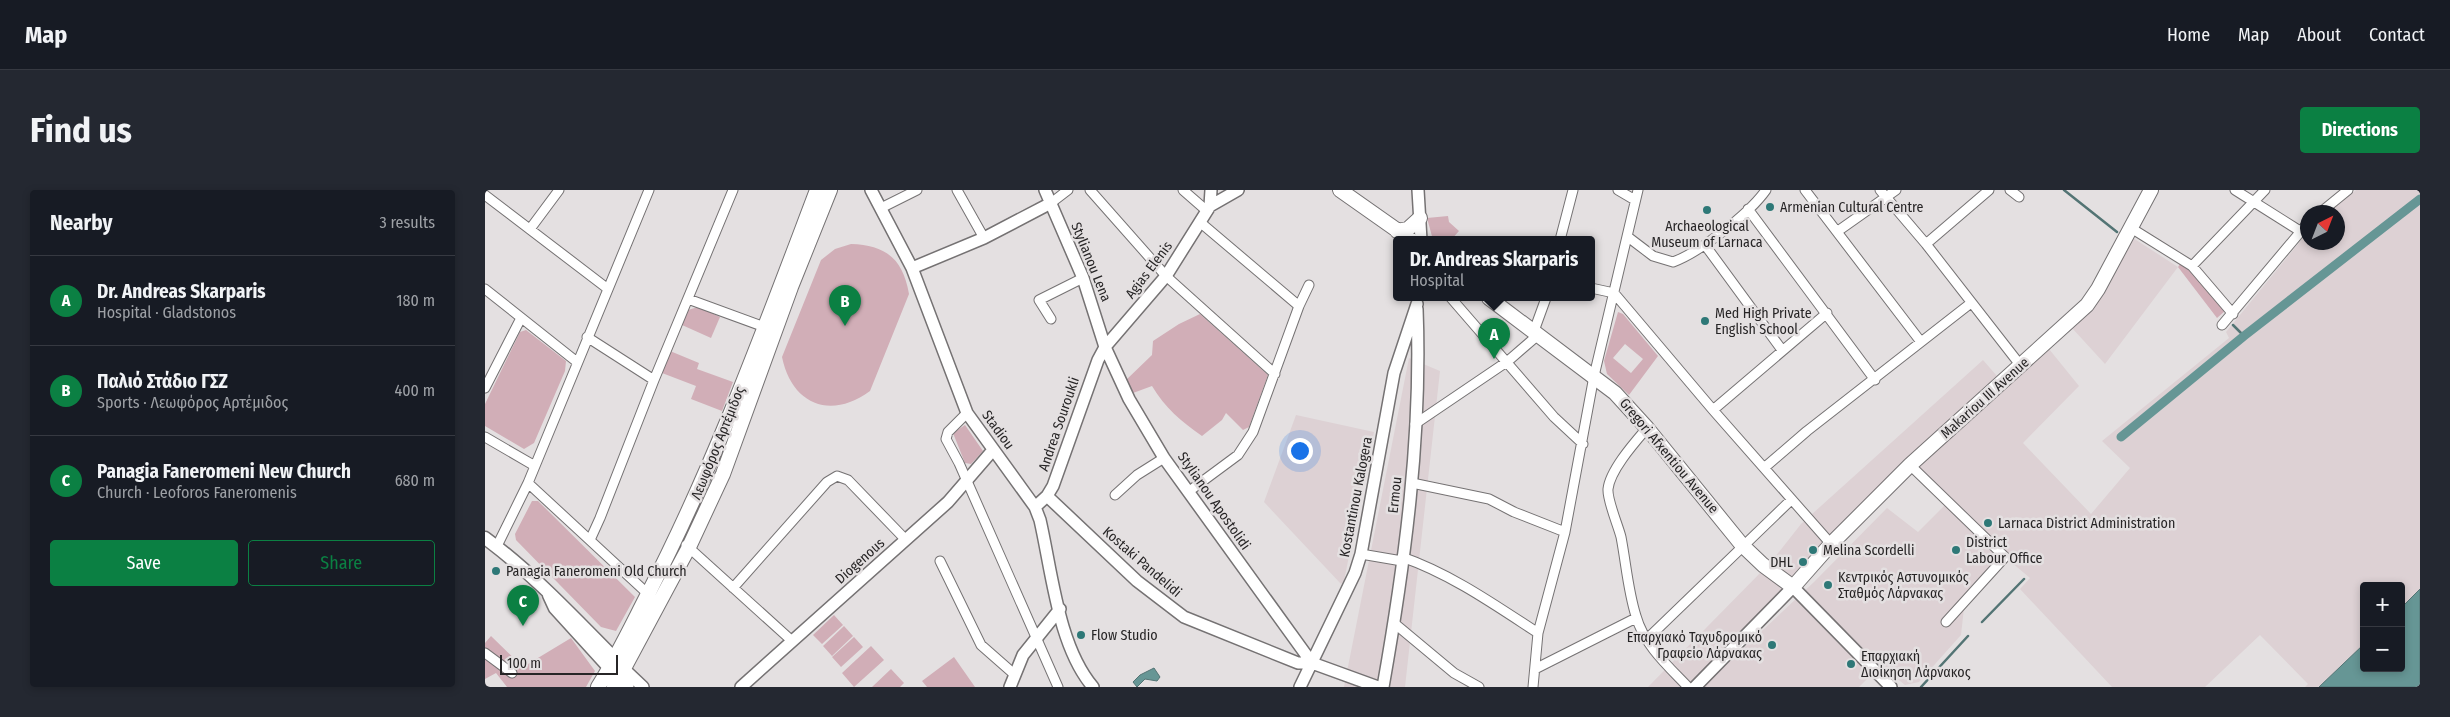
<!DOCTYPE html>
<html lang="en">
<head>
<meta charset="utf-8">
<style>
  body { margin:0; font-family:"Fira Sans Condensed",sans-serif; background:#242831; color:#f1f3f6 }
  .controls { position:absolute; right:15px; bottom:15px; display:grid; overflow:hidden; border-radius:5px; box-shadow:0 2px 8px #0003 }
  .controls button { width:45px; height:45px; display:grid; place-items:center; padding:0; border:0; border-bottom:1px solid #363941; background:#171b24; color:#f1f3f6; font:25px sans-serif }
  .compass { position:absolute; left:1815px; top:15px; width:45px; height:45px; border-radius:50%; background:#171b24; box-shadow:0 2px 8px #0003; rotate:42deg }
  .scale { position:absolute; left:15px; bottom:12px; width:118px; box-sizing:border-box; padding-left:5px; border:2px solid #272526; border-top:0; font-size:14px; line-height:18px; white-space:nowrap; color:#272526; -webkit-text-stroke:4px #e4e0e1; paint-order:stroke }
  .you { position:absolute; left:814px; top:260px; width:18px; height:18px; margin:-12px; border:4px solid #fff; border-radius:50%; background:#1a73e8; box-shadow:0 0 0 8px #1a73e833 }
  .badge { display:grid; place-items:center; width:32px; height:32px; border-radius:50%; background:#0b8043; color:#fff; font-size:16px; font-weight:700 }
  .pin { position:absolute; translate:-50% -41px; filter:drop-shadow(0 1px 2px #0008) }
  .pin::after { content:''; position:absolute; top:26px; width:18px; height:15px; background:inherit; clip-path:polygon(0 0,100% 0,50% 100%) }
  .popup { position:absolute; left:908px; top:46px; width:202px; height:65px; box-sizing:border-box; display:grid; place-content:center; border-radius:5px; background:#171b24; filter:drop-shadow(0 1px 4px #0005); font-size:16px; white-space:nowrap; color:#9ea1a6 }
  .popup b { font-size:19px; color:#f1f3f6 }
  .popup::after { content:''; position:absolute; left:50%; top:100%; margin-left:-10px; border:10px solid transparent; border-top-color:#171b24 }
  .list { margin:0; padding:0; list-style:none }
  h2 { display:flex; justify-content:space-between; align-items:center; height:65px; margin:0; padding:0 20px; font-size:21px }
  h2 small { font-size:16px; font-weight:400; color:#9ea1a6 }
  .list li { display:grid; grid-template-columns:32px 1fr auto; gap:15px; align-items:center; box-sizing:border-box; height:90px; padding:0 20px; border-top:1px solid #363941 }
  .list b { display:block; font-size:19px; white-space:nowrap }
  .list p { margin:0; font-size:16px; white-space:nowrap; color:#9ea1a6 }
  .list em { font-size:16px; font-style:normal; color:#9ea1a6 }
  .actions { display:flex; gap:10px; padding:15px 20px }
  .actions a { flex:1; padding:11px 0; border:1px solid #0b8043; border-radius:5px; text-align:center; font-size:18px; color:#0b8043 }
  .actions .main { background:#0b8043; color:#fff }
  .map { position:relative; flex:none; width:1935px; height:497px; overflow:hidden; border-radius:5px }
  header { display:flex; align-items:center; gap:30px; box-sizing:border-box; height:70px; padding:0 25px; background:#171b24; border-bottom:1px solid #363941 }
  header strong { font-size:24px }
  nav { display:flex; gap:28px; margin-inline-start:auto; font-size:18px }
  .intro { display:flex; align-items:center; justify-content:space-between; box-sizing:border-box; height:120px; padding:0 30px }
  h1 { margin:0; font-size:35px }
  .button { padding:12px 22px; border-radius:5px; background:#0b8043; color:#fff; font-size:18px; font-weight:700 }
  main { display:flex; gap:30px; padding:0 30px }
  aside { flex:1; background:#171b24; border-radius:5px; box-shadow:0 2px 8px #0003 }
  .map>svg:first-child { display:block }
  .built { fill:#ddd1d4 }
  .green { fill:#d1aeb7; fill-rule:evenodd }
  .water { fill:#669695; stroke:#537474 }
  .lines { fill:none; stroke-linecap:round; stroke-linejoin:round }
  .stream { stroke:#537474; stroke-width:2.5 }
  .canal { stroke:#669695; stroke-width:9 }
  .minor-casing { stroke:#757273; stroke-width:11 }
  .tertiary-casing { stroke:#757273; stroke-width:14 }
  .secondary-casing { stroke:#757273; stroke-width:15 }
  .primary-casing { stroke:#757273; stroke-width:16 }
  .minor { stroke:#fff; stroke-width:9 }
  .tertiary { stroke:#fff; stroke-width:11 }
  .secondary { stroke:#fff; stroke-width:12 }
  .primary { stroke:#fff; stroke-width:14 }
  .poi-dot { fill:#2e7877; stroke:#e4e0e1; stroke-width:2 }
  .labels { text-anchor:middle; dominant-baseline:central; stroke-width:5; stroke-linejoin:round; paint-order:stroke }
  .poi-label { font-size:14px; fill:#272526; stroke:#e4e0e1; text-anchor:start }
  .street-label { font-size:14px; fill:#272526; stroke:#e4e0e1 }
</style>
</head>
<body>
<header>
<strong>Map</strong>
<nav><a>Home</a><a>Map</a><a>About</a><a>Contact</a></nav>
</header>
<div class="intro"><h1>Find us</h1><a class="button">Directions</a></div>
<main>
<aside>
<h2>Nearby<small>3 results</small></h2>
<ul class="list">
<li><span class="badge">A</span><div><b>Dr. Andreas Skarparis</b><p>Hospital · Gladstonos</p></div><em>180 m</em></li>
<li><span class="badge">B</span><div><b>Παλιό Στάδιο ΓΣΖ</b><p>Sports · Λεωφόρος Αρτέμιδος</p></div><em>400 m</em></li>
<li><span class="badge">C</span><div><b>Panagia Faneromeni New Church</b><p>Church · Leoforos Faneromenis</p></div><em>680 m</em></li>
</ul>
<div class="actions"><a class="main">Save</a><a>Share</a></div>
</aside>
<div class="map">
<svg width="1935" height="497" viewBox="0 0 1935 497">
  <rect width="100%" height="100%" fill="#e4e0e1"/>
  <path class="built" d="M 1871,0 L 1935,0 L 1935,399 L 1916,418 L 1916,396 L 1879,396 L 1879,454 L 1834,497 L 1820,497 L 1823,494 L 1775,445 L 1720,497 L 1627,497 L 1535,399 L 1545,388 L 1520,367 L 1479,418 L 1476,445 L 1434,492 L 1420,495 L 1410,487 L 1383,488 L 1374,497 L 1217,497 L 1329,392 L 1402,318 L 1433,342 L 1460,315 L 1473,315 L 1433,276 L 1564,159 L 1594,196 L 1538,253 L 1606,324 L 1645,278 L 1617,251 L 1744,148 L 1741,142 L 1822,43 L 1822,52 L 1852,52 L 1852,22 L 1845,22 Z
    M 1648,48 L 1693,77 L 1620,174 L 1587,138 L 1621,99 Z
    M 924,168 L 955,181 L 920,497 L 859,497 Z
    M 1498,170 L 1512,186 L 1310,390 L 1286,372 L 1316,334 Z
    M 811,225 L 889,242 L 859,391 L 856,394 L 779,312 Z
    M 1279,379 L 1297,400 L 1215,497 L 1163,497 Z"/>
  <path class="green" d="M 963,26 L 964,32 L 974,41 L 966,50 L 948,50 L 942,28 Z
    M 366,54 C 401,55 418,69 424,104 L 385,201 C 346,230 307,215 297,167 L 336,70 L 350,59 Z
    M 1696,73 L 1704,78 L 1740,121 L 1732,128 L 1693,77 Z
    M 213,117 L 235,127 L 226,148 L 197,135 L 203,120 Z
    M 1133,122 L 1138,124 L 1173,166 L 1144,205 L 1122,184 L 1119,171 ZM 1140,154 L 1158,169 L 1146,183 L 1128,168 Z
    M 715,124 L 783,185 L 764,237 L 758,240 L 741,223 L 737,230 L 717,246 C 696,231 680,218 667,196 L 648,203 L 640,191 L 667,165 L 668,151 L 694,134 Z
    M 41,140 L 81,171 L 80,181 L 49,253 L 39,259 L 0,236 L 0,214 L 35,142 Z
    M 185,161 L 214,173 L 212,179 L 248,192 L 237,221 L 206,209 L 211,196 L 177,183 Z
    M 480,235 L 498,261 L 486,274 L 480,273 L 468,243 Z
    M 47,311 L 53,311 L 150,407 L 131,441 L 116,437 L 31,350 L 30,344 Z
    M 349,425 L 358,435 L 337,454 L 328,445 Z
    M 359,436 L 368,446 L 347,466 L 338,456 Z
    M 6,446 L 38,477 L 86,448 L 110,481 L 101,497 L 22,497 L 11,483 L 0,489 L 0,453 Z
    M 369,447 L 378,457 L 356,477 L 347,467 Z
    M 386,456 L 399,470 L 369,497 L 357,483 Z
    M 469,467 L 490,497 L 442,497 L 437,491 Z
    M 406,479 L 419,493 L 415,497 L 387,497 Z"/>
  <path class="water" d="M 1935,399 L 1935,497 L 1834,497 L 1879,454 L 1879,478 L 1916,478 L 1916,418 Z
    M 669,478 L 675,487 L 672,491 L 660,489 L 652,497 L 648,492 L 655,485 Z"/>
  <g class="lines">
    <path class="stream" d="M 1579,0 L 1632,42
      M 1748,135 L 1759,146
      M 1497,432 L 1539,389
      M 1436,497 L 1483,446"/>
    <path class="canal" d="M 1636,247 L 1759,146 L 1935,9"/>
    <defs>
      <path id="minor" d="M 472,0 L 499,48
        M 605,0 L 681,86 L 790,184
        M 698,0 L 722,21
        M 1133,0 L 1150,10
        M 1320,0 L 1436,152
        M 1395,0 L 1441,54 L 1536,176
        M 1525,0 L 1534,7
        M 1750,0 L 1815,41
        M 0,5 L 123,99
        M 566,13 L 583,0
        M 396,18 L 432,0
        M 1263,19 L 1390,190
        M 1836,22 L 1863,0
        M 716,33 L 814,116
        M 1646,38 L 1707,76 L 1748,124
        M 45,39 L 74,0
        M 1353,41 L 1411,0
        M 1143,47 L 1168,66 L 1188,72 C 1215,62 1264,24 1281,0
        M 1075,50 L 1088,0
        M 1441,54 L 1504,0
        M 1220,55 L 1297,160
        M 1707,76 L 1780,0
        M 1106,98 L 1129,103 L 1228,220 L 1346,354
        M 0,99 L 92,172
        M 966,108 L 1069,227 L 1098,254
        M 203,109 L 285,139
        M 566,129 L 554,110 L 598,88
        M 1737,135 L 1822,34
        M 1049,141 L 1061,108
        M 102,147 L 169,190
        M 0,198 L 36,128
        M 1228,220 L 1342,123
        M 482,223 L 463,242 L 461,249 L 474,273 L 573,497
        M 930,234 L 1023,171 L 1053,145
        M 1162,238 C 1150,252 1125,280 1123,299 C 1122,310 1133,335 1136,347 C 1141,373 1143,401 1151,426 C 1159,455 1183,476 1203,497
        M 0,247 L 50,276
        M 1425,275 L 1520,367 L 1461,432
        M 1279,278 L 1322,241 L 1486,113
        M 43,293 L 163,404
        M 927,293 L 1004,309 L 1029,322 L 1080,342
        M 703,302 L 753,265 L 768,242 L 814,116 L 824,95
        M 630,305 L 652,285 L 679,268
        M 105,350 L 115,328 L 169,190 L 248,0
        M 201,355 L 306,450
        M 12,356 L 43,293 L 164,0
        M 876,364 L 917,371
        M 917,367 C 966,384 1010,415 1053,443
        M 455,371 L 496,455 L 529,484
        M 248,398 L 342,292 L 352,286 L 363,290 L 420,349
        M 909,433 L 969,483 L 994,497
        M 1161,450 L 1306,310
        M 0,463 L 27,483
        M 1050,479 L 1151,428
        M 1048,497 L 1053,443 L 1080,342 L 1109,186 L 1153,0"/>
      <path id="tertiary" d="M 386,0 L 427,78 L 482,223 L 550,317 L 555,330 C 567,382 573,456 608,497
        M 560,0 L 598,88 L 620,157 L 644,209 L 679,268 L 827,473
        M 933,0 L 936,50
        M 725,16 L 753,0
        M 427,78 L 499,48 L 566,13
        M 562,306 L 652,391 L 699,427 L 813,473 L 827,473
        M 550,317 L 562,306 L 568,296 L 613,170 L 620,157 L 681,86 L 725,16 L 726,0
        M 827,473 L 893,497
        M 139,479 L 158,497
        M 134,488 L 143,497
        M 256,497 L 463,312 L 508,260
        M 525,497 L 538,465 L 575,419
        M 815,497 L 870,383 L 876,364 L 909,183 L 932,114
        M 898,497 C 920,373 937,245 932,119
        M 1210,497 L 1308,397 L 1406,497"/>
      <path id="secondary" d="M 0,348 C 50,385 92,431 136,475
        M 64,405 L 70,418 L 131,485"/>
      <path id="primary" d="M 855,0 L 926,50
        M 912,41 L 923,39 L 935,28
        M 1004,108 L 1130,203 L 1162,238 L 1257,355 L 1278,375 L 1308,397 L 1346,354 L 1425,275 L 1602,115 L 1613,99 L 1666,0
        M 113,497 C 132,467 147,435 163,404 C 230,274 280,137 332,0
        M 129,497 L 204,357 L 238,284 L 306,97 L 345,0"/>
    </defs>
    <use href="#minor" class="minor-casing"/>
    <use href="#tertiary" class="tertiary-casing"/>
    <use href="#secondary" class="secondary-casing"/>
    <use href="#primary" class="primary-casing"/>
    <use href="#minor" class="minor"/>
    <use href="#tertiary" class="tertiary"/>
    <use href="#secondary" class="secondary"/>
    <use href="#primary" class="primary"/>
  </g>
  <g class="poi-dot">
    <circle cx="1285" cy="17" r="5"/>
    <circle cx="1222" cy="20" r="5"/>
    <circle cx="1220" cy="131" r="5"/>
    <circle cx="1503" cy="333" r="5"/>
    <circle cx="1328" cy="360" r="5"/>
    <circle cx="1471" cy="360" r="5"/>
    <circle cx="1318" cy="372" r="5"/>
    <circle cx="11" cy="381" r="5"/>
    <circle cx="1343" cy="395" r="5"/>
    <circle cx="596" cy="445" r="5"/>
    <circle cx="1287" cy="455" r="5"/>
    <circle cx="1366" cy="474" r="5"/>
  </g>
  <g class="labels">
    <g class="poi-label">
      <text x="1295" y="17">Armenian Cultural Centre</text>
      <text x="1222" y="36" text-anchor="middle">Archaeological<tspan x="1222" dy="16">Museum of Larnaca</tspan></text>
      <text x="1230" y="123">Med High Private<tspan x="1230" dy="16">English School</tspan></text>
      <text x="1513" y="333">Larnaca District Administration</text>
      <text x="1481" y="352">District<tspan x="1481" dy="16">Labour Office</tspan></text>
      <text x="1338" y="360">Melina Scordelli</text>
      <text x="1308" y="372" text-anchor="end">DHL</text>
      <text x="21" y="381">Panagia Faneromeni Old Church</text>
      <text x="1353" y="387">Κεντρικός Αστυνομικός<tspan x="1353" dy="16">Σταθμός Λάρνακας</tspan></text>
      <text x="606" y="445">Flow Studio</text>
      <text x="1277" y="447" text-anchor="end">Επαρχιακό Ταχυδρομικό<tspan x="1277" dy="16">Γραφείο Λάρνακας</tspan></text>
      <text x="1376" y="466">Επαρχιακή<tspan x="1376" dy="16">Διοίκηση Λάρνακος</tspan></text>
    </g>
    <g class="street-label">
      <text transform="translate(606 72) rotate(68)">Stylianou Lena</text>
      <text transform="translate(664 80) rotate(-53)">Agias Elenis</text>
      <text transform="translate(1500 208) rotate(-42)">Makariou III Avenue</text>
      <text transform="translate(574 234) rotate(-71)">Andrea Souroukli</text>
      <text transform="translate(513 240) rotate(54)">Stadiou</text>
      <text transform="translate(233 253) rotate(-68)">Λεωφόρος Αρτέμιδος</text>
      <text transform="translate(1184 266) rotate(50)">Gregori Afxentiou Avenue</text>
      <text transform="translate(910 305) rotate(-84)">Ermou</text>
      <text transform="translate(871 307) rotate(-79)">Kostantinou Kalogera</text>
      <text transform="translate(729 311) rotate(55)">Stylianou Apostolidi</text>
      <text transform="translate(375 371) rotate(-42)">Diogenous</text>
      <text transform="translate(657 372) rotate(41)">Kostaki Pandelidi</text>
    </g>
  </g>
</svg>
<div class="controls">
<button>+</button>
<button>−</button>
</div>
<svg class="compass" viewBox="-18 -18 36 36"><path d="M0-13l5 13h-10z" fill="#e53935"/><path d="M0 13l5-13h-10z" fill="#9ea1a6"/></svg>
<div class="scale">100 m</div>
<div class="you"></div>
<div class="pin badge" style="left:1009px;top:169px">A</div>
<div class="popup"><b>Dr. Andreas Skarparis</b>Hospital</div>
<div class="pin badge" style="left:360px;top:136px">B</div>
<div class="pin badge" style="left:38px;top:436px">C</div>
</div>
</main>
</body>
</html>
